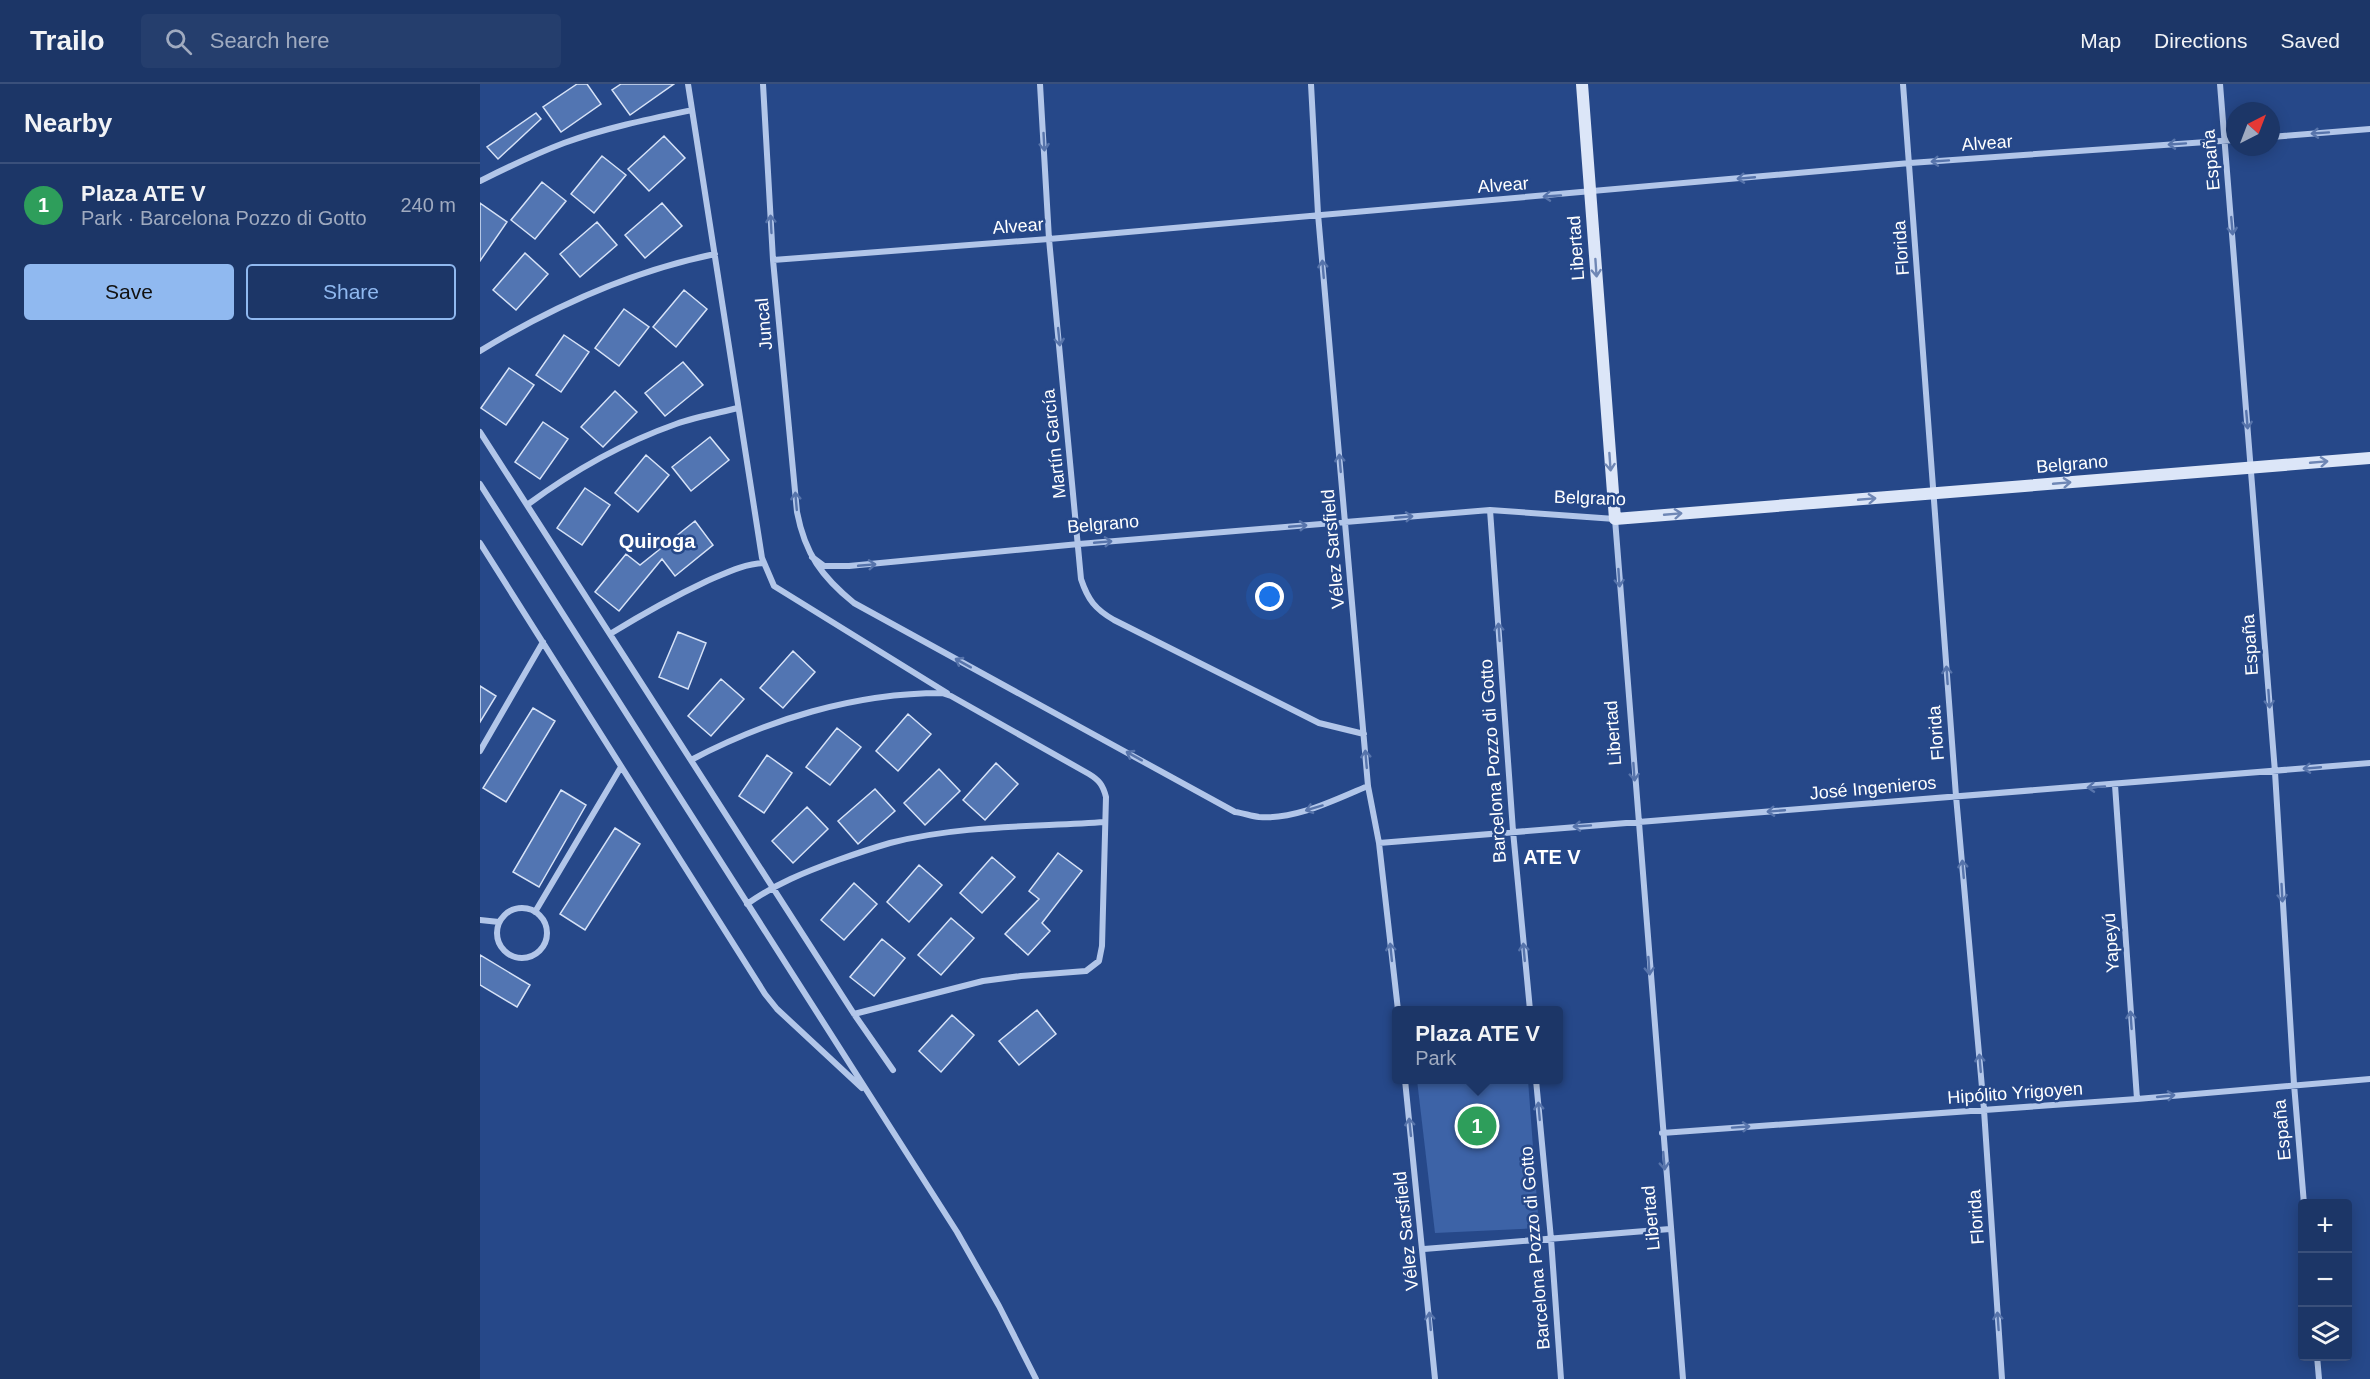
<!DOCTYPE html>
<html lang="en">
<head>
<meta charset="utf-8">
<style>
  body { margin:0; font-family:Arial,sans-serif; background:#253e6d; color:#f1f3f6 }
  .controls { position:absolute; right:18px; bottom:18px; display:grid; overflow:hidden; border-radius:6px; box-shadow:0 3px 15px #0003 }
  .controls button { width:54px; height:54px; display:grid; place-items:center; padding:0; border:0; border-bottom:2px solid #3a507b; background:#1c3667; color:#f1f3f6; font:30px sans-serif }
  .compass { position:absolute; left:1746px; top:18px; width:54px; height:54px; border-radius:50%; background:#1c3667; box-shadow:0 3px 15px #0003; rotate:42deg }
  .you { position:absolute; left:790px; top:513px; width:21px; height:21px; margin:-15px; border:4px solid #fff; border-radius:50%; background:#1a73e8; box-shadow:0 0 0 9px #1a73e833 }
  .badge { display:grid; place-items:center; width:39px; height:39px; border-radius:50%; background:#90b9f0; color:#fff; font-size:20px; font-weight:700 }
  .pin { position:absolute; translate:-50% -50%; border:3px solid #fff; box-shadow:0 2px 6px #0006 }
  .popup { position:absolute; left:912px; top:922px; width:171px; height:78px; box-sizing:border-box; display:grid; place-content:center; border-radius:6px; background:#1c3667; filter:drop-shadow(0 2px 4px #0005); font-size:20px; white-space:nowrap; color:#a0abc0 }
  .popup b { font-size:22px; color:#f1f3f6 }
  .popup::after { content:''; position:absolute; left:50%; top:100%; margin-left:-12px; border:12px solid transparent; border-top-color:#1c3667 }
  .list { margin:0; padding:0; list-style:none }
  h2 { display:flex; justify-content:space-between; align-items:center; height:78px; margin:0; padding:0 24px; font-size:26px }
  h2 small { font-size:20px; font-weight:400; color:#a0abc0 }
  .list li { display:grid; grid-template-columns:39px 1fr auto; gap:18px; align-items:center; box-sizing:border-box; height:84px; padding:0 24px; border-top:2px solid #3a507b }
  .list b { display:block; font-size:22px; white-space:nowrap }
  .list p { margin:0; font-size:20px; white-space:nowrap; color:#a0abc0 }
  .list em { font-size:20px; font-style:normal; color:#a0abc0 }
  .actions { display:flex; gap:12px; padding:18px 24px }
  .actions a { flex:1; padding:14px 0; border:2px solid #90b9f0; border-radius:6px; text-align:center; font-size:21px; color:#90b9f0 }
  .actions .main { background:#90b9f0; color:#111 }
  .icon { flex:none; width:33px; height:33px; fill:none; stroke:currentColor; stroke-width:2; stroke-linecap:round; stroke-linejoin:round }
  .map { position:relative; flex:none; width:1890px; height:1295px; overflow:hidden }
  header { display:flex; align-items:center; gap:36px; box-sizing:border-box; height:84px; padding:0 30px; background:#1c3667; border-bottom:2px solid #3a507b }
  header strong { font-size:28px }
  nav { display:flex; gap:33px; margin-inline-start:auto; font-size:21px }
  .search { width:420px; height:54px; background:#253e6d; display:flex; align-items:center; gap:15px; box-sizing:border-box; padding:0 21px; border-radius:6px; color:#a0abc0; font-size:22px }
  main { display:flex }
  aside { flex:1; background:#1c3667 }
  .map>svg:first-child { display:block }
  .green { fill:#3d63a7 }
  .building { fill:#5275b2; stroke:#d6e2f7; stroke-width:1.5 }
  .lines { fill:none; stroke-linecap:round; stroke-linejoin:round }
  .minor { stroke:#b2c6e9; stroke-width:6 }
  .secondary { stroke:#dce6f8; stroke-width:12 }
  .oneway { stroke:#5774ab }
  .oneway2 { stroke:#6f87b5 }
  .labels { text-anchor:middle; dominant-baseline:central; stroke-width:5; stroke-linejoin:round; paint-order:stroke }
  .street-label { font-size:18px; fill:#fff; stroke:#264889 }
  .neighbourhood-label { font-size:20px; font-weight:bold; fill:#fff; stroke:#264889 }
</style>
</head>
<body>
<header>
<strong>Trailo</strong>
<div class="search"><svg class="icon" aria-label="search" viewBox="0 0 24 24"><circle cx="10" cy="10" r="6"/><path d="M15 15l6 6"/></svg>Search here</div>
<nav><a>Map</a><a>Directions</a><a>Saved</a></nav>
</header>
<main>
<aside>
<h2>Nearby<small></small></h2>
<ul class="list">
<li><span class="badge" style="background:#2e9e5b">1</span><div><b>Plaza ATE V</b><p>Park · Barcelona Pozzo di Gotto</p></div><em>240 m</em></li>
</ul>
<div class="actions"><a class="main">Save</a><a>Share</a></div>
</aside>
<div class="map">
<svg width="1890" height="1295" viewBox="0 0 1890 1295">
  <rect width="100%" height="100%" fill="#264889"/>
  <path class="green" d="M 937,996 L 1048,996 L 1059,1144 L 955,1149 Z"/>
  <path class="building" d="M 97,0 L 107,0 L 121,20 L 81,48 L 63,23 Z
    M 141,0 L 194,0 L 150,31 L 132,6 Z
    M 56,29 L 61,35 L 18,75 L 7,63 Z
    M 184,52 L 205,74 L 169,107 L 148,85 Z
    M 122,72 L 146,91 L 114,129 L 91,110 Z
    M 62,98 L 86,117 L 55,155 L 31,136 Z
    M 0,119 L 27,138 L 0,177 Z
    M 182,119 L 202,142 L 165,174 L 145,151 Z
    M 117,138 L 137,161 L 100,193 L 80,170 Z
    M 45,169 L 68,190 L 36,226 L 13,206 Z
    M 204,206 L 227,225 L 196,263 L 173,243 Z
    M 144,225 L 169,243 L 139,282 L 115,264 Z
    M 84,251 L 109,268 L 81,308 L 56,291 Z
    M 203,278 L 223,301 L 185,332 L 165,309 Z
    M 29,284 L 54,301 L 26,341 L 1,324 Z
    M 135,307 L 157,328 L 123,363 L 101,343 Z
    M 63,338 L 88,355 L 60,395 L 35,378 Z
    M 230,353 L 249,376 L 211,407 L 192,383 Z
    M 166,371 L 189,391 L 158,428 L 135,409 Z
    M 105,404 L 130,421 L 102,461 L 77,444 Z
    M 215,437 L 233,461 L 195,492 L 182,475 L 139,527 L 115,508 L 146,470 L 160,481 Z
    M 198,548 L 226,559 L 208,605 L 179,593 Z
    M 313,567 L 335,588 L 303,624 L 280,604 Z
    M 241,595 L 264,615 L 231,652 L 208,632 Z
    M 0,602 L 16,612 L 0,638 Z
    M 53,624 L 75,637 L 26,718 L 3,704 Z
    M 428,630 L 451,650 L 418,687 L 396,667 Z
    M 357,644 L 381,663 L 350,701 L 326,683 Z
    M 287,671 L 312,689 L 284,729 L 259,712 Z
    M 516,679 L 538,700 L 505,736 L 483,716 Z
    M 459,685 L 480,707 L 445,741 L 424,719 Z
    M 395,705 L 415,727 L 378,760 L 358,737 Z
    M 81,706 L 106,721 L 59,803 L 33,788 Z
    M 327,723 L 348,745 L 313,779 L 292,757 Z
    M 135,744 L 160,760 L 105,846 L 80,830 Z
    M 578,769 L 602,787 L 562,839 L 570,847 L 548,871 L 525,850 L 559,815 L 549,807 Z
    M 512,773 L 535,793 L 502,829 L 480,809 Z
    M 439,781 L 462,801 L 429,838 L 407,818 Z
    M 374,799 L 397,820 L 364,856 L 341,836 Z
    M 471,834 L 494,854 L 461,891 L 438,871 Z
    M 402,855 L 425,874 L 394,912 L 370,893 Z
    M 0,871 L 50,901 L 37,923 L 0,901 Z
    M 557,926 L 576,950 L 539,981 L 519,957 Z
    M 472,931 L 494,951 L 461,988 L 439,967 Z"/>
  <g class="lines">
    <path class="minor" d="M 208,0 L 282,474 L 294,502 L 467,609
      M 283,0 L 293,176 L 317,428 C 325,470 342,493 374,519 L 755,728 C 763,729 771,732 779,733 C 816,736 854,716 888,702
      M 560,0 L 569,155 L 601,495 C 608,516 615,525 634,536 L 839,639 L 884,650
      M 831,0 L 838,130 L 888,702 L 899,759 L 918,926
      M 1423,0 L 1476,712 L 1504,1026 L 1522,1295
      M 1740,0 L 1795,688 L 1814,1000 L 1824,1120
      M 1791,53 L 1890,45
      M 0,97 C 28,83 55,70 84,59 C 125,44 169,35 212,26
      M 293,176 L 569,155 L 1430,79 L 1755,56
      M 0,267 C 72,223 152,187 235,170
      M 0,348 L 374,930 L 413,986
      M 0,400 L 477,1148 L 519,1222 L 556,1295
      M 47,421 C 93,387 142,359 196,340 C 216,333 238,329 258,324
      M 1010,426 L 1033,747 L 1050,926
      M 0,459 L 285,910 L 297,925 L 382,1004
      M 332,473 L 344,482 L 369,482 L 599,460 L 1010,426 L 1135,435 L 1203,1295
      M 130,550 C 161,531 193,513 227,497 C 246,489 263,480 284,479
      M 0,667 L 63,558
      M 211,676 C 287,636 374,609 462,609 L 471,612 L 609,690 C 619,696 623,701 626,713 L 622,862 L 619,877 L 606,887 L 541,892 L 503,897 L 374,930
      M 1635,701 L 1657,1015
      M 899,759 L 1890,679
      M 267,820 C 295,800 325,788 358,776 C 375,770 393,764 410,759 C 480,741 554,743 625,738
      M17 849a25 25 0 1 1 50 0a25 25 0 1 1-50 0Z
      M 55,828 L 141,683
      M 0,836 L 19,838
      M 925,996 L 955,1295
      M 1056,996 L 1071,1155 L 1081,1295
      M 1182,1049 L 1657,1015 L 1890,995
      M 944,1165 L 1190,1145
      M 1837,1272 L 1839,1295"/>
    <path class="secondary" d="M 1102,0 L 1135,435 L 1890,374"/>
  </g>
  <defs><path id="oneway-shaft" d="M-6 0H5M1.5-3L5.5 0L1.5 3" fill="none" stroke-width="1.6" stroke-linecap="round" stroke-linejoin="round" transform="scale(1.5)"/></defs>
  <g class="oneway">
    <use href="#oneway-shaft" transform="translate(1840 49) rotate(176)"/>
    <use href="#oneway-shaft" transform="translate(564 58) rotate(87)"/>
    <use href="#oneway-shaft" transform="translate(1697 60) rotate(176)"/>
    <use href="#oneway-shaft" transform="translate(1460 77) rotate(176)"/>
    <use href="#oneway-shaft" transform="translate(1266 94) rotate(175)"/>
    <use href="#oneway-shaft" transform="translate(1072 112) rotate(176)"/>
    <use href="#oneway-shaft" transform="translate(291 140) rotate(-93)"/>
    <use href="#oneway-shaft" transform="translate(1752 142) rotate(85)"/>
    <use href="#oneway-shaft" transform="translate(843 185) rotate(-95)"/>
    <use href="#oneway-shaft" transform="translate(579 253) rotate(84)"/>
    <use href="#oneway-shaft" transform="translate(1767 336) rotate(85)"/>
    <use href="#oneway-shaft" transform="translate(860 379) rotate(-95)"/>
    <use href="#oneway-shaft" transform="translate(316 417) rotate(-95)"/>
    <use href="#oneway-shaft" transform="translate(924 433) rotate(-5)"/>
    <use href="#oneway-shaft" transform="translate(818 442) rotate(-5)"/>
    <use href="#oneway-shaft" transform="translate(623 458) rotate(-5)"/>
    <use href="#oneway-shaft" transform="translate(387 481) rotate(-5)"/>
    <use href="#oneway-shaft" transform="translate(1139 494) rotate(86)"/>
    <use href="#oneway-shaft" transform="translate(1019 548) rotate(-94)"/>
    <use href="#oneway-shaft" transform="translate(483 579) rotate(-151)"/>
    <use href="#oneway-shaft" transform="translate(1467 591) rotate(-94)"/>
    <use href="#oneway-shaft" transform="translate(1789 615) rotate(86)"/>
    <use href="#oneway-shaft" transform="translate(654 672) rotate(-151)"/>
    <use href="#oneway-shaft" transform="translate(886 675) rotate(-95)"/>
    <use href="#oneway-shaft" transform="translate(1832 684) rotate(175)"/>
    <use href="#oneway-shaft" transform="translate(1154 688) rotate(86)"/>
    <use href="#oneway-shaft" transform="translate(1616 703) rotate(176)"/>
    <use href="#oneway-shaft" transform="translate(834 724) rotate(163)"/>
    <use href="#oneway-shaft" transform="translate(1296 727) rotate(175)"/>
    <use href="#oneway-shaft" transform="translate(1102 742) rotate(176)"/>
    <use href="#oneway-shaft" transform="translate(1483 785) rotate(-95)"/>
    <use href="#oneway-shaft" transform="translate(1802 809) rotate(87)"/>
    <use href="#oneway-shaft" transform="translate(911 868) rotate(-96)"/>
    <use href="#oneway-shaft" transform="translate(1044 868) rotate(-95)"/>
    <use href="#oneway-shaft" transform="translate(1169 882) rotate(86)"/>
    <use href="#oneway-shaft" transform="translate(1651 936) rotate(-94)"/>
    <use href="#oneway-shaft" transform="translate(1500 979) rotate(-95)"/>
    <use href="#oneway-shaft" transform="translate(1686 1012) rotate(-6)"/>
    <use href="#oneway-shaft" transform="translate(1059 1027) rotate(-95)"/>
    <use href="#oneway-shaft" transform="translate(930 1043) rotate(-96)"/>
    <use href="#oneway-shaft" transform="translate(1261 1043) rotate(-4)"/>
    <use href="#oneway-shaft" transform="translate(1184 1077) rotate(85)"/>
    <use href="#oneway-shaft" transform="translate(950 1237) rotate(-95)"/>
    <use href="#oneway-shaft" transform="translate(1518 1237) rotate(-94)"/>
  </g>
  <g class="oneway2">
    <use href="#oneway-shaft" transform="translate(1116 184) rotate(86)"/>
    <use href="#oneway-shaft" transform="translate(1130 378) rotate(86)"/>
    <use href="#oneway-shaft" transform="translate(1839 378) rotate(-5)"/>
    <use href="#oneway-shaft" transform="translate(1582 399) rotate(-5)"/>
    <use href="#oneway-shaft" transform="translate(1387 415) rotate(-5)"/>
    <use href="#oneway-shaft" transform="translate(1193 430) rotate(-5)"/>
  </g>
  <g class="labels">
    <g class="street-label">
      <text transform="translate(1507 59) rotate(-4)">Alvear</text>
      <text transform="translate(1731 76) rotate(-95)">España</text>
      <text transform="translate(1023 101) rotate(-4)">Alvear</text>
      <text transform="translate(538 142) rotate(-4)">Alvear</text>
      <text transform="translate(1096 164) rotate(-94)">Libertad</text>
      <text transform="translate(1421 164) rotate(-94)">Florida</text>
      <text transform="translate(284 240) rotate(-95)">Juncal</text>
      <text transform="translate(574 360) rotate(-96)">Martín García</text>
      <text transform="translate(1592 380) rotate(-5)">Belgrano</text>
      <text transform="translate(1110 414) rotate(2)">Belgrano</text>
      <text transform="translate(623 440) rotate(-5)">Belgrano</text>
      <text transform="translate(853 465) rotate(-95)">Vélez Sarsfield</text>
      <text transform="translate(1770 561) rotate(-94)">España</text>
      <text transform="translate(1133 649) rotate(-94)">Libertad</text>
      <text transform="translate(1456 649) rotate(-94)">Florida</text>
      <text transform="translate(1013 677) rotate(-94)">Barcelona Pozzo di Gotto</text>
      <text transform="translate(1393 704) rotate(-5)">José Ingenieros</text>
      <text transform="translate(1631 859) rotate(-94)">Yapeyú</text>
      <text transform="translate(1535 1009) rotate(-4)">Hipólito Yrigoyen</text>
      <text transform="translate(1802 1046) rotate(-95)">España</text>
      <text transform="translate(1496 1133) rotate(-94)">Florida</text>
      <text transform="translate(1171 1134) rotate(-95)">Libertad</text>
      <text transform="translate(926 1147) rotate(-96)">Vélez Sarsfield</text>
      <text transform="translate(1055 1164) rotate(-95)">Barcelona Pozzo di Gotto</text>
    </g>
    <g class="neighbourhood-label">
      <text x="177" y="457">Quiroga</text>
      <text x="1072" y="773">ATE V</text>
    </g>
  </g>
</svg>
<div class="controls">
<button>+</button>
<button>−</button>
<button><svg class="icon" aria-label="layers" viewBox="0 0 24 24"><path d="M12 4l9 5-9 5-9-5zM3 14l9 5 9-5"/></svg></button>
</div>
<svg class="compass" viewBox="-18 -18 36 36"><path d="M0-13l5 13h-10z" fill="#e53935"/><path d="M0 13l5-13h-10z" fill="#a0abc0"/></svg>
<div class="you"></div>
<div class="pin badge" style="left:997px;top:1042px;background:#2e9e5b">1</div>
<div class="popup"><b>Plaza ATE V</b>Park</div>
</div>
</main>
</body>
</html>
